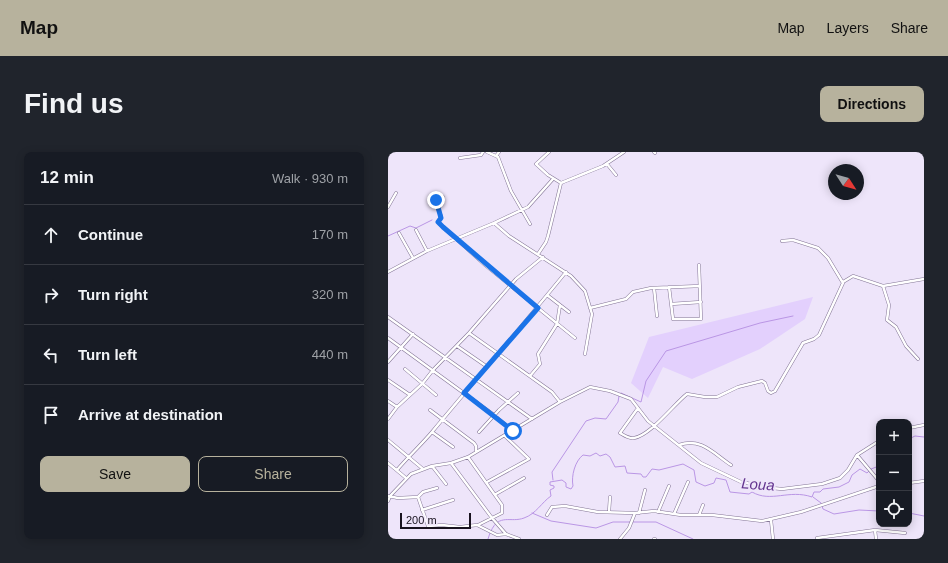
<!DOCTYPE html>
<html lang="en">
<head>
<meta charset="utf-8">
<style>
  body { margin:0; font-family:Helvetica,sans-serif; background:#20242c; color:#f1f3f6 }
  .controls { position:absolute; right:12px; bottom:12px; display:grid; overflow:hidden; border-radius:8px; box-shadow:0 2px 10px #0003 }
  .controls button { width:36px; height:36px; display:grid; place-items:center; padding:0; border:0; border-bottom:1px solid #363941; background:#171b24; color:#f1f3f6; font:20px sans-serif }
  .compass { position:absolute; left:440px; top:12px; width:36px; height:36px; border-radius:50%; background:#171b24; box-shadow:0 2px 10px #0003; rotate:126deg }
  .scale { position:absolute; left:12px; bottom:10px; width:71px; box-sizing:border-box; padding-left:4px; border:2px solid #19131f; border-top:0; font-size:11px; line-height:14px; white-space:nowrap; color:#19131f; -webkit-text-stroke:3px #eee5fa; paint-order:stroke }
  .stop { position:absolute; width:12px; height:12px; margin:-9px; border:3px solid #1a73e8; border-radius:50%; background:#fff }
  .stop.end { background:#1a73e8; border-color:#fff; box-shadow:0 1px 4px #0008 }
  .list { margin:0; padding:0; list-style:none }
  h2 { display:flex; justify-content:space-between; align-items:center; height:52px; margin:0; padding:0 16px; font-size:17px }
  h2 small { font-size:13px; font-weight:400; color:#9ea1a6 }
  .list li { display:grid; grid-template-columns:26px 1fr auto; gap:12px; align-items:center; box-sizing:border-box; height:60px; padding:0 16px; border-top:1px solid #363941 }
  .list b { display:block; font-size:15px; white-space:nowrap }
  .list em { font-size:13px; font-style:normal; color:#9ea1a6 }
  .actions { display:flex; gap:8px; padding:12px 16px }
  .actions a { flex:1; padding:9px 0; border:1px solid #b7b29d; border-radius:8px; text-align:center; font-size:14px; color:#b7b29d }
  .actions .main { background:#b7b29d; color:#111 }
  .icon { flex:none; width:22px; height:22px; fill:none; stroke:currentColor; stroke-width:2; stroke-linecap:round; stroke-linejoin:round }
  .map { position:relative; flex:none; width:536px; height:387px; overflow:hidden; border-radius:8px }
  header { display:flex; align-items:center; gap:24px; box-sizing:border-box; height:56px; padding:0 20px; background:#b7b29d; color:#111 }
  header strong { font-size:19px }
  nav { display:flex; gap:22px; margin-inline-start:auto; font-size:14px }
  .intro { display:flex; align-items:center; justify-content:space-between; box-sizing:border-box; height:96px; padding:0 24px }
  h1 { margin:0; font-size:28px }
  .button { padding:10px 18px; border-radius:8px; background:#b7b29d; color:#111; font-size:14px; font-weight:700 }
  main { display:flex; gap:24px; padding:0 24px }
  aside { flex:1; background:#171b24; border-radius:8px; box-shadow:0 2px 10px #0003 }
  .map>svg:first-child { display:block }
  .green { fill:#e3d0fd }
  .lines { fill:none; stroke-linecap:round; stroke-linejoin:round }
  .stream { stroke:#ba96e5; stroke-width:1 }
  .minor-casing { stroke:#847696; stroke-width:3.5 }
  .minor { stroke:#fff; stroke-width:2.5 }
  .route { stroke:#1a73e8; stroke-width:5 }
  .labels { text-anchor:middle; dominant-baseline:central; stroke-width:4; stroke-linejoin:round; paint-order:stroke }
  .water-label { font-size:15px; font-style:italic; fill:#63348f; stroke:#eee5fa }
</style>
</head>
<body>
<header>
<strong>Map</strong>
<nav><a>Map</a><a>Layers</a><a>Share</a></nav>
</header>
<div class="intro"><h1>Find us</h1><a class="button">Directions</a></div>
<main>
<aside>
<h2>12 min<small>Walk · 930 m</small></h2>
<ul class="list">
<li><svg class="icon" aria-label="ahead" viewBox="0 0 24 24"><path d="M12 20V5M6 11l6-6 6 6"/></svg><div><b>Continue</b></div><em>170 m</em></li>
<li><svg class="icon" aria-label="right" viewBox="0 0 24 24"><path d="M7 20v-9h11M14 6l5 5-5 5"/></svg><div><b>Turn right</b></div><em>320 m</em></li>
<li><svg class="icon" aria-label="left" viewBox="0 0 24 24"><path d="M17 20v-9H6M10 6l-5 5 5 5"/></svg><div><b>Turn left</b></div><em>440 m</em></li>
<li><svg class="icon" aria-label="arrive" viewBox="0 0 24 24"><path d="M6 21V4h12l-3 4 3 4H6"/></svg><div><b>Arrive at destination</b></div></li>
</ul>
<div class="actions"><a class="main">Save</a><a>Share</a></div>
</aside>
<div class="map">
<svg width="536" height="387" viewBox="0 0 536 387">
  <rect width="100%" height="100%" fill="#eee5fa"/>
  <path class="green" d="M 425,145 L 417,167 L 372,197 L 304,227 L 275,215 L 260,246 L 243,231 L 261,185 Z"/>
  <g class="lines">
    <path class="stream" d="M 0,84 L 22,74 L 28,76 L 44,68
      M 233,241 L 253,250 L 258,229 L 278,199 L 372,171 L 405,164
      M 521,287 L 527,284 L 536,285
      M 165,328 L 164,320 L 198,269 L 207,266 L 218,267 L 230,250 L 231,244
      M 425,345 L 433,351 L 435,357 L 446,362 L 471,358 L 491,359
      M 144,361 L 163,369 L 208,376 L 225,370 L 242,370
      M 521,361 L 536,364
      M 245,370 L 268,370 L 305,387
      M 103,379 C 111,361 123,371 136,366 C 148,362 154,350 163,344 L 162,338 L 166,336 L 166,334 L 162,333 L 162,330 L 174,328 L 178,331 L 178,335 L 183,337 L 185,334 C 183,324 187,309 195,303 L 202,304 L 208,301 L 212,304 L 218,302 L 222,305 L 227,315 L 237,314 L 239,321 L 253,322 L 255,325 L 258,325 L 264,317 L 271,318 L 295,312 L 306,318 L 308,330 L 317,334 L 326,331 L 328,326 L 338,328 L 342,340 L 361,342 L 364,340 C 383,351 401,337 424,345 L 426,340 L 432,340 L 435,337 L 451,335 L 461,330 L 464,323 L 472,317 L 479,321 L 483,317 L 491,314
      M 100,387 L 102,381"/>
    <defs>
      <path id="minor" d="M 99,0 L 110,5 L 123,39 L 142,72
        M 161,0 L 148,12 L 160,23 L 173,31
        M 266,0 L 267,1
        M 108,4 L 111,0
        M 72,6 L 93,3 L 95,0
        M 219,12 L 228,23
        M 55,45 L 47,50 L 53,64 L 50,70 L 55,75 L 97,113 L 187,186
        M 0,55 L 8,41
        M 106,71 L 140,55 L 165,27
        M 28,78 L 39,99
        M 11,81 L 25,106
        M 150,102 L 158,90 L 160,84 L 173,31 L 215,14 L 236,0
        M 0,120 L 39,99 L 106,71 L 121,84 L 183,124 L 197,139 L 204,162 L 197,202
        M 455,130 L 465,124 L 495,134 L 536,127
        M 495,134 L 501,153 L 499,168 L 508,175 L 518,194 L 530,207
        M 281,135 L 285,167 L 313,167 L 311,113
        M 266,136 L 269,164
        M 159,143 L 181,160
        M 283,152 L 313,150
        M 202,156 L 238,147 L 245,140 L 263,136 L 312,134
        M 0,165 L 144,267
        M 81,181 L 164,240 L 172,250
        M 0,186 L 106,263 L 125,279
        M 69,194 L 98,214
        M 0,210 L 25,182
        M 17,217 L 48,243
        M 142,224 L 152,212 L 150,202 L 169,172 L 172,153
        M 0,228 L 22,243
        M 0,249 L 9,255
        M 250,256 L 232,281 C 237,284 241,287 246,286 C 263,283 286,252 299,242 L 317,245 L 329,245 L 350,235 L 374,229 L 377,231 L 380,239 L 383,241 L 387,239 L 415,191 L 426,187 L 431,183 L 455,131 L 440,106 L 430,96 L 405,88 L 394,89
        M 42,258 L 86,291 L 88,294 L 88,299
        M 0,267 L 9,255 L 34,232 L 45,218 L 81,181 L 128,127 L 155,105
        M 521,276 L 536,273
        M 44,280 L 65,295
        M 91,280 L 111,258 L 130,241
        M 0,288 L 35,317
        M 291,293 C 313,285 326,302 343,313
        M 469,303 L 491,329
        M 0,311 L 18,326
        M 63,311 L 104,366 L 114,361 L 114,353 L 80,305
        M 44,314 L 58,332
        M 9,318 C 20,305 33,293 44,280 C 89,226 134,174 178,120
        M 99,330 L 141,307 L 117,284
        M 521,331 L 536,329
        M 108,342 L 136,326
        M 0,344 L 10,346 L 30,345 L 35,340 L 49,336
        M 30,345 L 40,374 L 54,373 L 72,375 L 89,373 L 109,383 L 118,382 L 131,387
        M 0,349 L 2,344 L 23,322 L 44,314 L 63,311 L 80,305 L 172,250 L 202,235 L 222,239 L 243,247 L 260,269 L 313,311 L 353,330 L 384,336 L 394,337 L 434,332 L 452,326 L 460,318 L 469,303 L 491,289
        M 34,358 L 65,348
        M 221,360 L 222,345
        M 270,360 L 281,334
        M 251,361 L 257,338
        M 286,362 L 300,330
        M 159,363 L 164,355 L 177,354 L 210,360 L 247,361 L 266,359 L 293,363 L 324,363 L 374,369 L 413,360 L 491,334
        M 311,363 L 315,353
        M 383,368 L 385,387
        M 90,373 L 104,366 L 118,382
        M 487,378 L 488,387
        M 429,386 L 487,378 L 517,381
        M 232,387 L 241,376 L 247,361
        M 266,387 L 267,387"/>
    </defs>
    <use href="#minor" class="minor-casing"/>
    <use href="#minor" class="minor"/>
  </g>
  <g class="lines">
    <path class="route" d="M 48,48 L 53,66 L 50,70 L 55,75 L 150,156 L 76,241 L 125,279"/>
  </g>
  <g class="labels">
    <g class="water-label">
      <text transform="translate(370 332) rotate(4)">Loua</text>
    </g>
  </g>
</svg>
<div class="controls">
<button>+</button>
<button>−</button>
<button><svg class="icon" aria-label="locate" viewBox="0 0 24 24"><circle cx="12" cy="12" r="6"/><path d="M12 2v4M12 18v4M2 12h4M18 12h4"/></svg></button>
</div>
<svg class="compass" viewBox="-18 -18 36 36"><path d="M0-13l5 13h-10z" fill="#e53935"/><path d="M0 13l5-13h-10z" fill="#9ea1a6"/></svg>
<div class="scale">200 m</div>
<div class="stop" style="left:125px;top:279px"></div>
<div class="stop end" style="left:48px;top:48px"></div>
</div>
</main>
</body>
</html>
